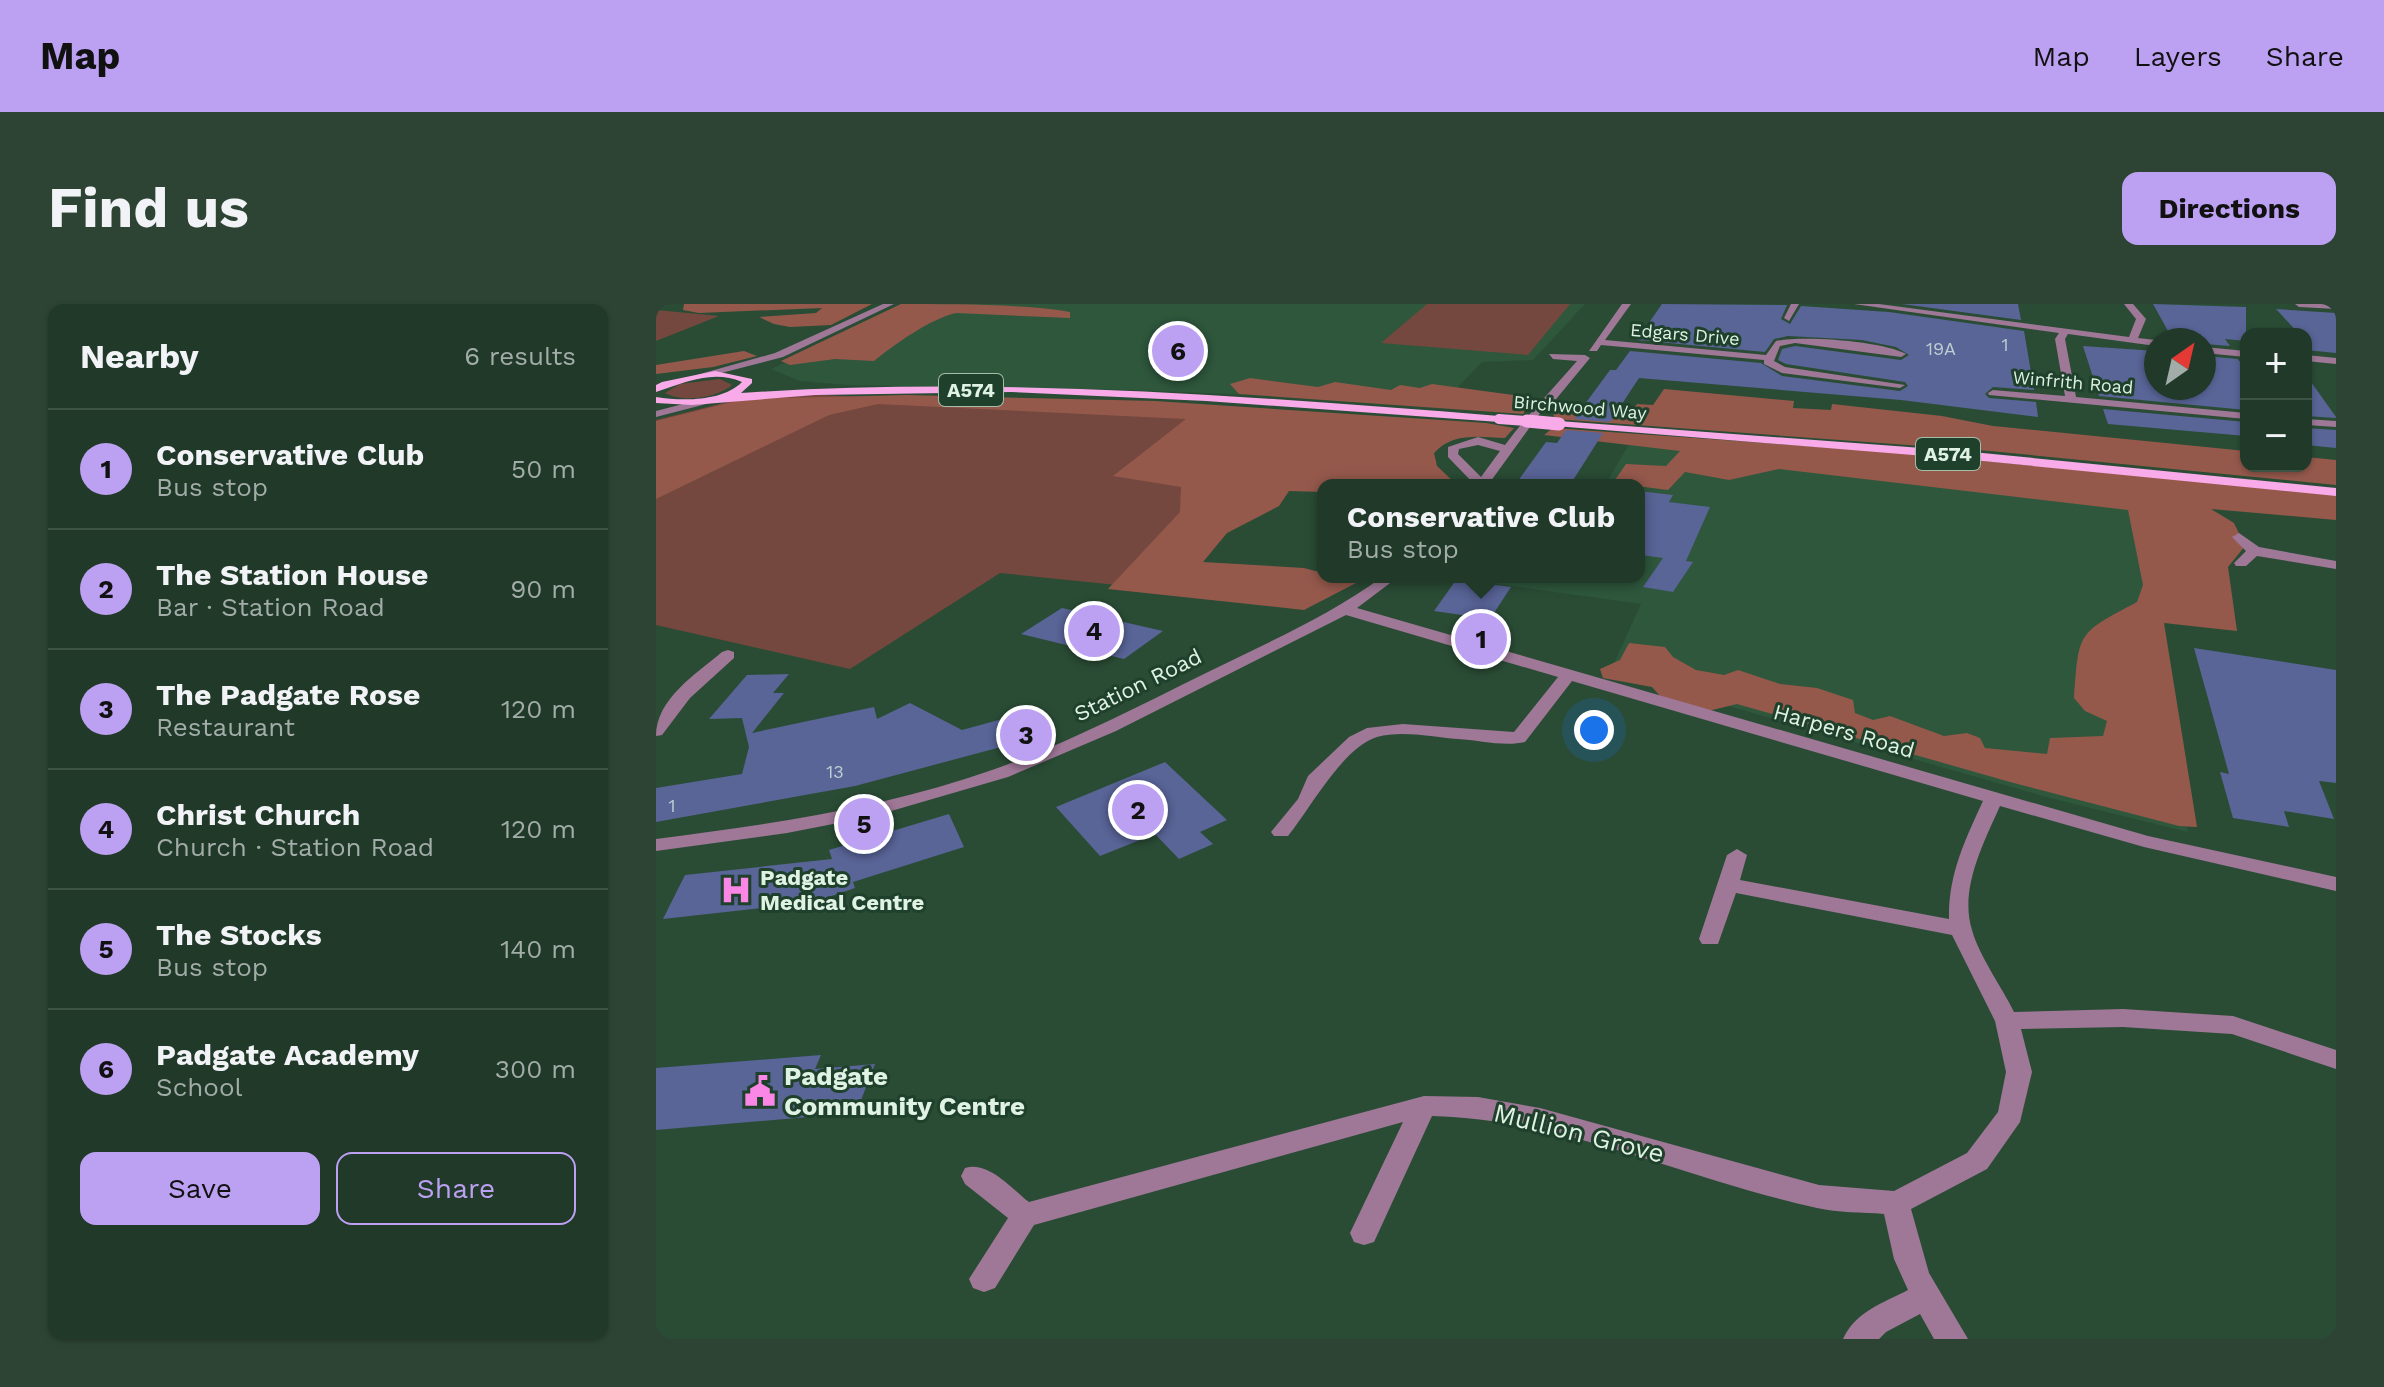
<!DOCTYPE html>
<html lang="en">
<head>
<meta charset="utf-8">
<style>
  body { margin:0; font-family:"Work Sans",sans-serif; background:#2d4434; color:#f1f3f6 }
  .controls { position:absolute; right:24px; top:24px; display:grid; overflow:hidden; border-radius:16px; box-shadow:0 2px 6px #0004 }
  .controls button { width:72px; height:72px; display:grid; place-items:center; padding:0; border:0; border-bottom:2px solid #3d5345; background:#203928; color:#f1f3f6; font:40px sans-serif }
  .compass { position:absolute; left:1488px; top:24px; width:72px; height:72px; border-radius:50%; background:#203928; box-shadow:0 2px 6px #0004; rotate:34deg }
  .you { position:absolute; left:938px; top:426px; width:28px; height:28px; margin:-20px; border:6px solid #fff; border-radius:50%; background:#1a73e8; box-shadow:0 0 0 12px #1a73e833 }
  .badge { display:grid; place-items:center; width:52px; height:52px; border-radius:50%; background:#bca0f2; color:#111; font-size:26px; font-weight:700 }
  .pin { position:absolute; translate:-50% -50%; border:4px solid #fff; box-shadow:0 2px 8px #0006 }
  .popup { position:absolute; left:661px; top:175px; width:328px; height:104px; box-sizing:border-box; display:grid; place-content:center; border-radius:16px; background:#203928; filter:drop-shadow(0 2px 6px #0005); font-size:26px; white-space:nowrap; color:#a2aca8 }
  .popup b { font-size:30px; color:#f1f3f6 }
  .popup::after { content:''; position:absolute; left:50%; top:100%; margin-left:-16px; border:16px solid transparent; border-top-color:#203928 }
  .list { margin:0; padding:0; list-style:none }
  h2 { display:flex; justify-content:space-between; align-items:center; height:104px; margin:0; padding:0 32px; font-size:34px }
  h2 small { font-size:26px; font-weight:400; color:#a2aca8 }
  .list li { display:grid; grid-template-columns:52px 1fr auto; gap:24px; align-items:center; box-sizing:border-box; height:120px; padding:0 32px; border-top:2px solid #3d5345 }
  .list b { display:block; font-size:30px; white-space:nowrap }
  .list p { margin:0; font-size:26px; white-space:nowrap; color:#a2aca8 }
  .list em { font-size:26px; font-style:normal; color:#a2aca8 }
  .actions { display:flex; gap:16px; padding:24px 32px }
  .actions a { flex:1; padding:18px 0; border:2px solid #bca0f2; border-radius:16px; text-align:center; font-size:28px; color:#bca0f2 }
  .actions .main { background:#bca0f2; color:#111 }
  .map { position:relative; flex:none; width:1680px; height:1035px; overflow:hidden; border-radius:16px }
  header { display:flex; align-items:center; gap:48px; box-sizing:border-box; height:112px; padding:0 40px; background:#bca0f2; color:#111 }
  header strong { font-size:38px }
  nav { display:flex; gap:44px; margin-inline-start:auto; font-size:28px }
  .intro { display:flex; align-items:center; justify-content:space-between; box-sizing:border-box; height:192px; padding:0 48px }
  h1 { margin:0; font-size:56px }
  .button { padding:20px 36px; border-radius:16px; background:#bca0f2; color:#111; font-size:28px; font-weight:700 }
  main { display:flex; gap:48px; padding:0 48px }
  aside { flex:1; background:#203928; border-radius:16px; box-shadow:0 2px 6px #0004 }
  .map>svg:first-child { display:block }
  .built { fill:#2e573c }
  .green { fill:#74483e }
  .forest { fill:#95594c }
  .building { fill:#596497 }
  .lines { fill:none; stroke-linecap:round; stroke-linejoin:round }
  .minor { fill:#9f7897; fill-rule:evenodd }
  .major { fill:#f8aae9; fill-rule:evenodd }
  .major-bridge-far1 { stroke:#f8aae9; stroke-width:10 }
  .major-bridge { stroke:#f8aae9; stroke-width:13 }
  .labels { text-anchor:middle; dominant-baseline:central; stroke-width:6; stroke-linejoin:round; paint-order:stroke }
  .far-street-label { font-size:18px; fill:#dff2e4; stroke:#1f412b }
  .number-label { font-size:18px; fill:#beced1 }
  .shield { fill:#1f412b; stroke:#a5bdac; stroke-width:2 }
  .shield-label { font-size:20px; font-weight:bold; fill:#dff2e4 }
  .street-label { font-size:22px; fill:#dff2e4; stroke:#1f412b }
  .poi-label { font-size:22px; font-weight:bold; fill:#dff2e4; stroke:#1f412b; text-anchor:start }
  .near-poi-label { font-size:26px; font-weight:bold; fill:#dff2e4; stroke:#1f412b; text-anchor:start }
  .near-street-label { font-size:26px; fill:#dff2e4; stroke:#1f412b }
</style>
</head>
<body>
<header>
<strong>Map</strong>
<nav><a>Map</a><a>Layers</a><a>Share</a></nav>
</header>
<div class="intro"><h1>Find us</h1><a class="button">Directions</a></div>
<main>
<aside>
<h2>Nearby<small>6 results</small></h2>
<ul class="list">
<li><span class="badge">1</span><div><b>Conservative Club</b><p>Bus stop</p></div><em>50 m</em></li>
<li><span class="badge">2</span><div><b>The Station House</b><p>Bar · Station Road</p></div><em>90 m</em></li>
<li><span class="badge">3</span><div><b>The Padgate Rose</b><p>Restaurant</p></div><em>120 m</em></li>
<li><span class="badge">4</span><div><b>Christ Church</b><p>Church · Station Road</p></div><em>120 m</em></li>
<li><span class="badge">5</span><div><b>The Stocks</b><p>Bus stop</p></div><em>140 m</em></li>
<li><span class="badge">6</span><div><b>Padgate Academy</b><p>School</p></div><em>300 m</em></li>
</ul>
<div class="actions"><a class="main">Save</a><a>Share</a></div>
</aside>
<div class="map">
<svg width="1680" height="1035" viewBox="0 0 1680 1035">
  <rect width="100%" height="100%" fill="#2a4c35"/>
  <path class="built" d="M 254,0 L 929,0 L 877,56 L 826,58 L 787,99 L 478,86 L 192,81 L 144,77 L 115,65 Z
    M 975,137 L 1479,202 L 1532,528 L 1390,493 L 954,368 L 985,300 L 791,273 L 983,273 L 983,181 L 949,181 Z"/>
  <path class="green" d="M 771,0 L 914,0 L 872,51 L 725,39 Z
    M 0,6 L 63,12 L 0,37 Z
    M 64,75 L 76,81 C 61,94 27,99 9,89 L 24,80 Z
    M 153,90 L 541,114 L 581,172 L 461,281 L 344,269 L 194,365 L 0,321 L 0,116 L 95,92 Z"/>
  <path class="forest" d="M 28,0 L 216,0 L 175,21 L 134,23 L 118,20 L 103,13 L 160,9 L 166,4 L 43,9 L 27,6 Z
    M 245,0 C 294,0 370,0 414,8 L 414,14 L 300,9 C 274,15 239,40 218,57 L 179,55 L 134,61 L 125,57 Z
    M 88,47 L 101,52 L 57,63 L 0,70 L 0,61 Z
    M 594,74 L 662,83 L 679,78 L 735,86 L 744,81 L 764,84 L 776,80 L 879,94 L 867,110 L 583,90 L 574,80 Z
    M 1008,85 L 1138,97 L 1137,104 L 1175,106 L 1176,100 L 1286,112 L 1337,122 L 1590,147 L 1590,162 L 1650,162 L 1650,153 L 1680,156 L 1680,181 L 1334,147 L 899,115 L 896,107 L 901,102 L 976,108 L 981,100 L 997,101 Z
    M 251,91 L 499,97 L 830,119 L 858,124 L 849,134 C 823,133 797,128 778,149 L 781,162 L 801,181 L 667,181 L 667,188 L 633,187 L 623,202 L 571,229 L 547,258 L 648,264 L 667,269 L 667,273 L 700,279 L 648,306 L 452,285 L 524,208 L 525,183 L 457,172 L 530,115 L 222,100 L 173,111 L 0,195 L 0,117 L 88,95 Z
    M 897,124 L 1222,147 L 1680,190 L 1680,216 L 1555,205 L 1578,219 L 1589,242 L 1572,263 L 1581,327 L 1508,319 L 1541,523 L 1523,522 L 1354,478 L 1081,400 L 1052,407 L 1006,394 L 996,383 L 947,374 L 944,365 L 964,356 L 973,339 L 1009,343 L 1017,353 L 1040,366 L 1068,371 L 1082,366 L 1124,380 L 1161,384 L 1197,396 L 1199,409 L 1217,416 L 1234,412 L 1288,432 L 1311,429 L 1324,434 L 1329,444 L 1391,450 L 1394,434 L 1447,432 L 1451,417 L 1429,407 L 1418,394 C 1423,327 1421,330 1481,298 L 1487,281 L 1472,206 L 1123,165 L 1073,176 L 1029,168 L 1012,186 L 957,179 L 970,160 L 1010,162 L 1024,147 L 888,131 Z"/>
  <path class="building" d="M 1006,0 L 1131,1 L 1125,15 L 1134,20 L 1145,2 L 1233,8 L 1368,27 L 1378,86 L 1337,83 L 1329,90 L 1333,94 L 1380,98 L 1382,113 L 1245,96 L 983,74 L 954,118 L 918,115 L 954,66 L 960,66 L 974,47 L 1105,59 L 1126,72 L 1244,87 L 1252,82 L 1249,78 L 1130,60 L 1122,56 L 1126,45 L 1139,42 L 1245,56 L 1253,51 L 1240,43 L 1206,36 L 1132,32 L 1118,35 L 1109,48 L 981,36 Z
    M 1246,0 L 1362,0 L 1365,16 Z
    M 1497,0 L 1590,3 L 1590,37 L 1569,35 L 1574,42 L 1548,40 L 1548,36 L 1517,36 Z
    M 1620,5 L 1680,9 L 1680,49 L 1650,46 L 1650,30 L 1643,30 Z
    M 1427,42 L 1500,47 L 1500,84 L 1548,84 L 1548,52 L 1582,55 L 1590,67 L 1590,106 L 1443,92 Z
    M 1650,71 L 1680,113 L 1680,114 L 1650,112 Z
    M 1447,105 L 1590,118 L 1590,132 L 1452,120 Z
    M 1650,124 L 1680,126 L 1680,144 L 1650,141 Z
    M 910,126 L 947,129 L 914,181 L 859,181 L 890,138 L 901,139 Z
    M 983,187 L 1017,191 L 1013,198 L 1054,203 L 1030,257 L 1023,256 L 1037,258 L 1017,288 L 987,283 L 1007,254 L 985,251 L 983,256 Z
    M 800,276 L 855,283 L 834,315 L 778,307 Z
    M 406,304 L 507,327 L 468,355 L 365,330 Z
    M 1538,344 L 1680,366 L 1680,479 L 1663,477 L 1678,515 L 1628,507 L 1633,523 L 1577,514 L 1564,468 L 1573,470 Z
    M 133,370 L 117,389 L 128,389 L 96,429 L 218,403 L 221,415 L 254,399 L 306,426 L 350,414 L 360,439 L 199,482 L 0,518 L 0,484 L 86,470 L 93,443 L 86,414 L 53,415 L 91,371 Z
    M 509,458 L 571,516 L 544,528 L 557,540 L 523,555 L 499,530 L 444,552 L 400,503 Z
    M 293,510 L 308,543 L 197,578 L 199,584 L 158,598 L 7,615 L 29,571 L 176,555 L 173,546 Z
    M 165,751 L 159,765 L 219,760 L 200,809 L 0,826 L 0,764 Z"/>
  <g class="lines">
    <path class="minor" d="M 227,0 L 238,0 L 127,53 L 42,75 L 37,72 L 119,49 Z
      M 966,0 L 975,0 L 949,36 L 1110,51 L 1120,37 C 1147,31 1227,37 1250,50 L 1245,53 L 1139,39 L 1124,42 L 1118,57 L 1129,63 L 1249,81 L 1244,84 L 1126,69 L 1108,60 L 1108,56 L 945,41 L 941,47 L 933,47 Z
      M 1135,0 L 1143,0 L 1133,17 L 1128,14 Z
      M 1198,0 L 1223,0 L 1473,33 L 1480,15 L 1468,0 L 1477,0 L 1490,15 L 1482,34 L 1500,36 L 1500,42 L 1412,30 L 1409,35 L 1420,93 L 1590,109 L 1590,115 L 1333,91 L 1332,89 L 1337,86 L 1409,92 L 1399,35 L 1403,29 Z
      M 1639,0 L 1680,0 L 1680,5 L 1643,3 Z
      M 1548,43 L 1590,47 L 1590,53 L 1548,49 Z
      M 893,50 L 929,51 L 934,54 L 896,100 L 887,105 L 832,181 L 819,181 L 792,153 L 792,143 L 822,133 L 849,141 C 872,110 897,85 921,57 L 897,55 ZM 822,141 L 844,147 L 825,173 L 802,150 L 803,145 Z
      M 1650,51 L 1680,54 L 1680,60 L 1650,57 Z
      M 54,93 L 59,96 L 58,98 L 0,113 L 0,107 Z
      M 1650,115 L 1680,117 L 1680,123 L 1650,121 Z
      M 1583,229 L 1603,243 L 1680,257 L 1680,265 L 1601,252 L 1590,262 L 1580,262 L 1578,259 L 1590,247 L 1576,233 Z
      M 726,273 L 742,273 L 701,304 L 1492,532 L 1680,573 L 1680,587 L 1488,543 L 1344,502 C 1328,538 1303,585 1316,626 C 1323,652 1346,683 1358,708 L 1467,705 L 1577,712 L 1680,746 L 1680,765 L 1576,730 L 1467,723 L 1365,725 L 1376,768 L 1364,818 L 1331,865 L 1255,905 L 1273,969 L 1312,1035 L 1278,1035 L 1264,1010 L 1230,1028 L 1223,1035 L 1187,1035 C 1199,1008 1227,999 1252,986 L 1238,955 L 1228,910 C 1206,908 1182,909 1161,904 C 1032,876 910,815 776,812 L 718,938 L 708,941 L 698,938 L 694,929 L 747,818 L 378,921 L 339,984 L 328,988 L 317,984 L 313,975 L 352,914 L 309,880 L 305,872 L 309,864 C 332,856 356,885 373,898 L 768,792 L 822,793 L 884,804 L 1163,881 L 1238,887 L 1311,849 L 1342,808 L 1350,768 L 1339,717 L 1296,631 L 1080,589 L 1062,640 L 1046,640 L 1043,635 L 1071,551 L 1081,545 L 1091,551 L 1084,576 L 1293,615 C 1292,571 1309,536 1327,497 L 916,377 L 869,438 C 849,443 822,436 802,435 C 776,433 746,426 721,433 C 687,443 654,505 632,532 L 618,532 L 615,528 L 642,495 L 652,472 L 693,433 L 711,424 L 747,420 L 858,428 L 902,373 L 690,311 L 460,427 L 352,473 L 218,512 L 131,529 L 0,547 L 0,535 C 115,520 230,504 339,465 C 412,439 481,403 550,369 C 610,339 672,313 726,273 Z
      M 72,346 L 78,348 L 78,354 L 34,394 L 6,431 L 0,432 C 0,395 40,370 66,348 Z"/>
    <path class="major" d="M 59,67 L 96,75 L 96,79 L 85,89 C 339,72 591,92 843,112 L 849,115 L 843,118 L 550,97 L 355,88 L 159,91 L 36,101 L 0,99 L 0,93 C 26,97 66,98 86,78 C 57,65 27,79 0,88 L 0,81 L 6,78 Z
      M 903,117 L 1306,147 L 1680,184 L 1680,192 L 1306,155 L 899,122 L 899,118 Z"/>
    <path class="major-bridge-far1" d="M 843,115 L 895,119"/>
    <path class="major-bridge" d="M 871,117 L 903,120"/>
  </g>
  <defs>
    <symbol id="hospital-bare" viewBox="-9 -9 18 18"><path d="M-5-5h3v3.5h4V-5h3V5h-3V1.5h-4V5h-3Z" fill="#fa87e6" stroke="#1f412b" stroke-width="2.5" paint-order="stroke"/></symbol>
    <symbol id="civic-bare" viewBox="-9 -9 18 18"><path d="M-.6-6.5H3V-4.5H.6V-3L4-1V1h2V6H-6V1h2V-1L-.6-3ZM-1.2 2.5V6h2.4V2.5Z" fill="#fa87e6" stroke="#1f412b" stroke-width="2.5" paint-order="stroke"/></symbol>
  </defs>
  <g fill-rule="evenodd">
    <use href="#hospital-bare" x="58" y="564" width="44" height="44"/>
    <use href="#civic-bare" x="82" y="765" width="44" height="44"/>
  </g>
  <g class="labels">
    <g class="far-street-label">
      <text transform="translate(1029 30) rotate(5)">Edgars Drive</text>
      <text transform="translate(1417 78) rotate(5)">Winfrith Road</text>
      <text transform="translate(924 103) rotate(5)">Birchwood Way</text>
    </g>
    <g class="number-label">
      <text x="1349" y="40">1</text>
      <text x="1285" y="44">19A</text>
      <text x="179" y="467">13</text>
      <text x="16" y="501">1</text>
    </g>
    <g class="shield">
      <rect x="283" y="70" width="64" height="32" rx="6"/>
      <rect x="1260" y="134" width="64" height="32" rx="6"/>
    </g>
    <g class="shield-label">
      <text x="315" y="86">A574</text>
      <text x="1292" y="150">A574</text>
    </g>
    <g class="street-label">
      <text transform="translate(482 381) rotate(-26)">Station Road</text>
      <text transform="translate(1188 427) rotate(16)">Harpers Road</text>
    </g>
    <g class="poi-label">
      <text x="104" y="573">Padgate<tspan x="104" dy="25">Medical Centre</tspan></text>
    </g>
    <g class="near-poi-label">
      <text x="128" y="772">Padgate<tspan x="128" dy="30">Community Centre</tspan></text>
    </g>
    <g class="near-street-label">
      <text transform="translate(923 829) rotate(14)">Mullion Grove</text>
    </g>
  </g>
</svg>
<div class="controls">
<button>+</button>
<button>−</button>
</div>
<svg class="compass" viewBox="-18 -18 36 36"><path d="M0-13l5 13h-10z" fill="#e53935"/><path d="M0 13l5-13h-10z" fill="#a2aca8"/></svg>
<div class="you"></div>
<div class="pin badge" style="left:825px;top:335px">1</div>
<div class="popup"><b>Conservative Club</b>Bus stop</div>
<div class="pin badge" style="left:482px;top:506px">2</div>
<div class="pin badge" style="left:370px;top:431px">3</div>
<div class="pin badge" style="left:438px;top:327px">4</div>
<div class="pin badge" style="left:208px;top:520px">5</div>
<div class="pin badge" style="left:522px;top:47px">6</div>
</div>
</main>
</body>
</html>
